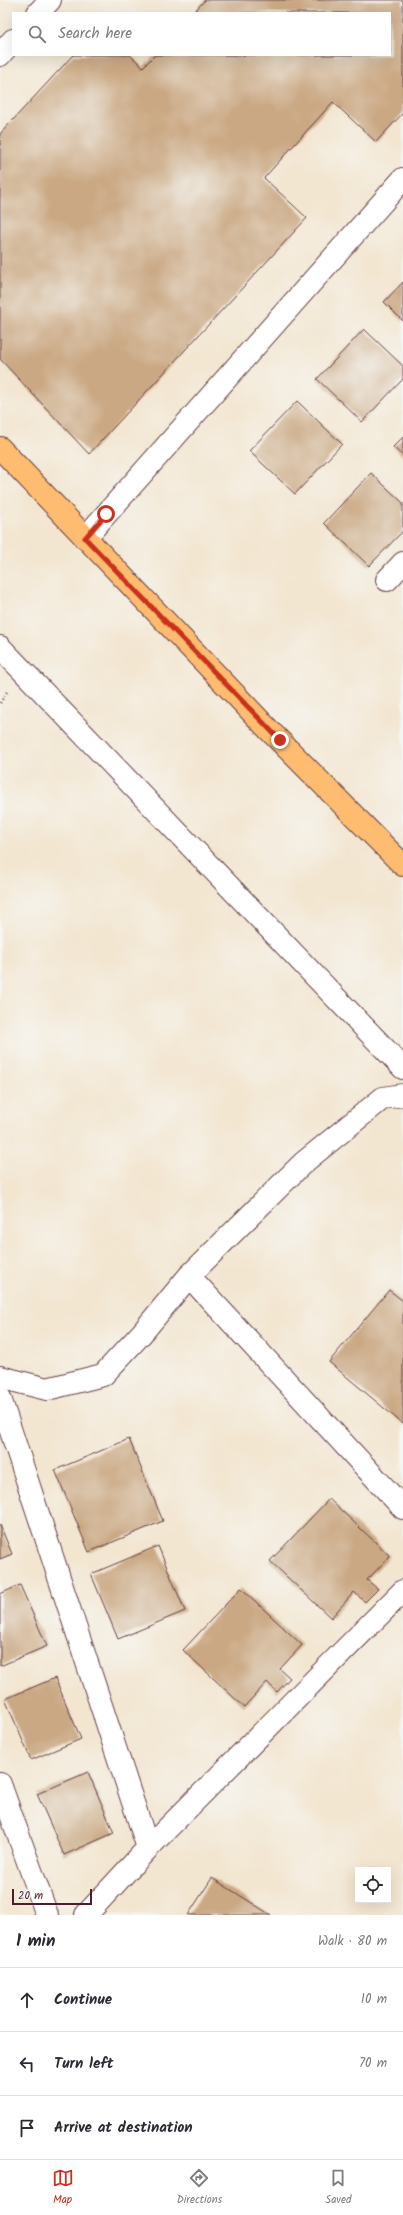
<!DOCTYPE html>
<html lang="en">
<head>
<meta charset="utf-8">
<style>
  body { margin:0; font-family:Kalam,sans-serif; background:#f7f7f7; color:#2b2b33 }
  .controls { position:absolute; right:12px; bottom:12px; display:grid; overflow:hidden; border-radius:0px; box-shadow:0 4px 16px #0002 }
  .controls button { width:36px; height:36px; display:grid; place-items:center; padding:0; border:0; border-bottom:1px solid #e1e1e2; background:#fff; color:#2b2b33; font:20px sans-serif }
  .scale { position:absolute; left:12px; bottom:10px; width:80px; box-sizing:border-box; padding-left:4px; border:2px solid #4a1f2b; border-top:0; font-size:11px; line-height:14px; white-space:nowrap; color:#4a1f2b; -webkit-text-stroke:3px #f6f6f2; paint-order:stroke }
  .stop { position:absolute; width:12px; height:12px; margin:-9px; border:3px solid #c8321e; border-radius:50%; background:#fff }
  .stop.end { background:#c8321e; border-color:#fff; box-shadow:0 1px 4px #0008 }
  .list { margin:0; padding:0; list-style:none }
  h2 { display:flex; justify-content:space-between; align-items:center; height:52px; margin:0; padding:0 16px; font-size:17px }
  h2 small { font-size:13px; font-weight:400; color:#7c7c81 }
  .list li { display:grid; grid-template-columns:26px 1fr auto; gap:12px; align-items:center; box-sizing:border-box; height:64px; padding:0 16px; border-top:1px solid #e1e1e2 }
  .list b { display:block; font-size:15px; white-space:nowrap }
  .list em { font-size:13px; font-style:normal; color:#7c7c81 }
  .icon { flex:none; width:22px; height:22px; fill:none; stroke:currentColor; stroke-width:2; stroke-linecap:round; stroke-linejoin:round }
  .map { position:relative; flex:none; width:403px; height:1915px; overflow:hidden }
  .search { position:absolute; background:#fff; box-shadow:0 4px 16px #0002; left:12px; right:12px; top:12px; height:44px; display:flex; align-items:center; gap:10px; box-sizing:border-box; padding:0 14px; border-radius:0px; color:#7c7c81; font-size:15px }
  .sheet { height:244px; background:#fff }
  nav { display:flex; justify-content:space-around; align-items:center; box-sizing:border-box; height:56px; border-top:1px solid #e1e1e2; background:#fff; font-size:11px; color:#7c7c81 }
  nav a { display:grid; justify-items:center; gap:2px }
  nav .on { color:#c8321e }
  .map>svg:first-child { display:block }
  .building { fill:#caa883 }
  .lines { fill:none; stroke-linecap:round; stroke-linejoin:round }
  .minor-casing { stroke:#633d44; stroke-width:24 }
  .major-casing { stroke:#633d44; stroke-width:24 }
  .path { stroke:#633d44; stroke-width:2.5; stroke-dasharray:1 3; stroke-linecap:butt }
  .minor { stroke:#fff; stroke-width:22 }
  .major { stroke:#febc70; stroke-width:22 }
  .route { stroke:#c8321e; stroke-width:5 }
</style>
</head>
<body>
<div class="map">
<svg width="403" height="1915" viewBox="0 0 403 1915">
  <rect width="100%" height="100%" fill="#f6f6f2"/>
  <filter id="ink" filterUnits="userSpaceOnUse"><feTurbulence type="fractalNoise" baseFrequency=".025" numOctaves="2"/><feDisplacementMap in="SourceGraphic" scale="8" xChannelSelector="R" yChannelSelector="G"/><feConvolveMatrix kernelMatrix="1 2 1 2 8 2 1 2 1" color-interpolation-filters="sRGB"/></filter>
  <filter id="wash" filterUnits="userSpaceOnUse"><feTurbulence type="fractalNoise" baseFrequency=".012" numOctaves="4" result="noise"/><feDisplacementMap in="SourceGraphic" scale="16" xChannelSelector="R" yChannelSelector="G"/><feGaussianBlur stdDeviation="0.9" result="paint"/><feColorMatrix in="noise" values="0 0 0 0 0 0 0 0 0 0 0 0 0 0 0 0 0 1.4 0 .05"/><feComposite in="paint" operator="in"/></filter>
  <g filter="url(#wash)">
    <rect width="100%" height="100%" fill="#f3e6d1"/>
    <g id="blocks">
      <path class="building" d="M 205,0 L 403,0 L 403,113 L 376,142 L 333,102 L 264,178 L 307,218 L 89,454 L 0,359 L 0,134 L 73,55 L 130,55 L 143,67 L 155,55 L 390,55 L 390,13 L 193,13 Z
        M 403,282 L 403,321 L 384,302 Z
        M 364,329 L 403,366 L 403,379 L 362,422 L 317,379 Z
        M 297,401 L 342,444 L 295,494 L 249,451 Z
        M 403,437 L 403,456 L 393,447 Z
        M 371,473 L 403,503 L 403,531 L 369,566 L 324,523 Z
        M 389,1290 L 403,1301 L 403,1424 L 329,1362 Z
        M 129,1439 L 163,1521 L 89,1552 L 55,1470 Z
        M 329,1499 L 390,1556 L 367,1580 L 378,1589 L 365,1602 L 354,1592 L 331,1618 L 270,1561 Z
        M 0,1525 L 12,1554 L 0,1559 Z
        M 158,1546 L 185,1611 L 118,1639 L 91,1574 Z
        M 20,1585 L 47,1646 L 0,1666 L 0,1594 Z
        M 241,1588 L 302,1645 L 280,1669 L 290,1678 L 277,1692 L 267,1682 L 244,1707 L 183,1650 Z
        M 55,1678 L 81,1739 L 31,1760 L 5,1699 Z
        M 88,1772 L 114,1833 L 64,1855 L 37,1794 Z
        M 212,1878 L 271,1915 L 188,1915 Z"/>
    </g>
  </g>
  <g filter="url(#ink)">
    <use href="#blocks" fill-opacity="0" stroke="#633d44" stroke-width="1"/>
    <g class="lines">
      <defs>
        <path id="minor" d="M 38,13 L 50,0
          M 0,55 L 13,40
          M 85,538 L 403,179
          M 387,580 L 403,563
          M 0,647 L 403,1068
          M 189,1276 L 403,1508
          M 0,1377 L 47,1389 L 103,1375 L 142,1333 L 189,1276 L 303,1163 L 383,1098 L 403,1095
          M 0,1398 L 148,1848
          M 0,1784 L 47,1915
          M 86,1915 L 148,1848 L 403,1591"/>
        <path id="major" d="M 0,448 L 268,729 L 403,865"/>
      </defs>
      <use href="#minor" class="minor-casing"/>
      <use href="#major" class="major-casing"/>
      <path class="path" d="M 0,703 L 8,690"/>
      <use href="#minor" class="minor"/>
      <use href="#major" class="major"/>
    </g>
  </g>
  <g class="lines" filter="url(#ink)">
    <path class="route" d="M 106,514 L 85,538 L 280,740"/>
  </g>
</svg>
<div class="controls">
<button><svg class="icon" aria-label="locate" viewBox="0 0 24 24"><circle cx="12" cy="12" r="6"/><path d="M12 2v4M12 18v4M2 12h4M18 12h4"/></svg></button>
</div>
<div class="scale">20 m</div>
<div class="stop" style="left:106px;top:514px"></div>
<div class="stop end" style="left:280px;top:740px"></div>
<div class="search"><svg class="icon" aria-label="search" viewBox="0 0 24 24"><circle cx="10" cy="10" r="6"/><path d="M15 15l6 6"/></svg>Search here</div>
</div>
<section class="sheet">
<h2>1 min<small>Walk · 80 m</small></h2>
<ul class="list">
<li><svg class="icon" aria-label="ahead" viewBox="0 0 24 24"><path d="M12 20V5M6 11l6-6 6 6"/></svg><div><b>Continue</b></div><em>10 m</em></li>
<li><svg class="icon" aria-label="left" viewBox="0 0 24 24"><path d="M17 20v-9H6M10 6l-5 5 5 5"/></svg><div><b>Turn left</b></div><em>70 m</em></li>
<li><svg class="icon" aria-label="arrive" viewBox="0 0 24 24"><path d="M6 21V4h12l-3 4 3 4H6"/></svg><div><b>Arrive at destination</b></div></li>
</ul>
</section>
<nav>
<a class="on"><svg class="icon" aria-label="map" viewBox="0 0 24 24"><path d="M3 6l6-2 6 2 6-2v14l-6 2-6-2-6 2zM9 4v14M15 6v14"/></svg>Map</a>
<a><svg class="icon" aria-label="directions" viewBox="0 0 24 24"><path d="M12 3l9 9-9 9-9-9zM9 14v-3h6M13 9l2 2-2 2"/></svg>Directions</a>
<a><svg class="icon" aria-label="saved" viewBox="0 0 24 24"><path d="M7 4h10v16l-5-4-5 4z"/></svg>Saved</a>
</nav>
</body>
</html>
